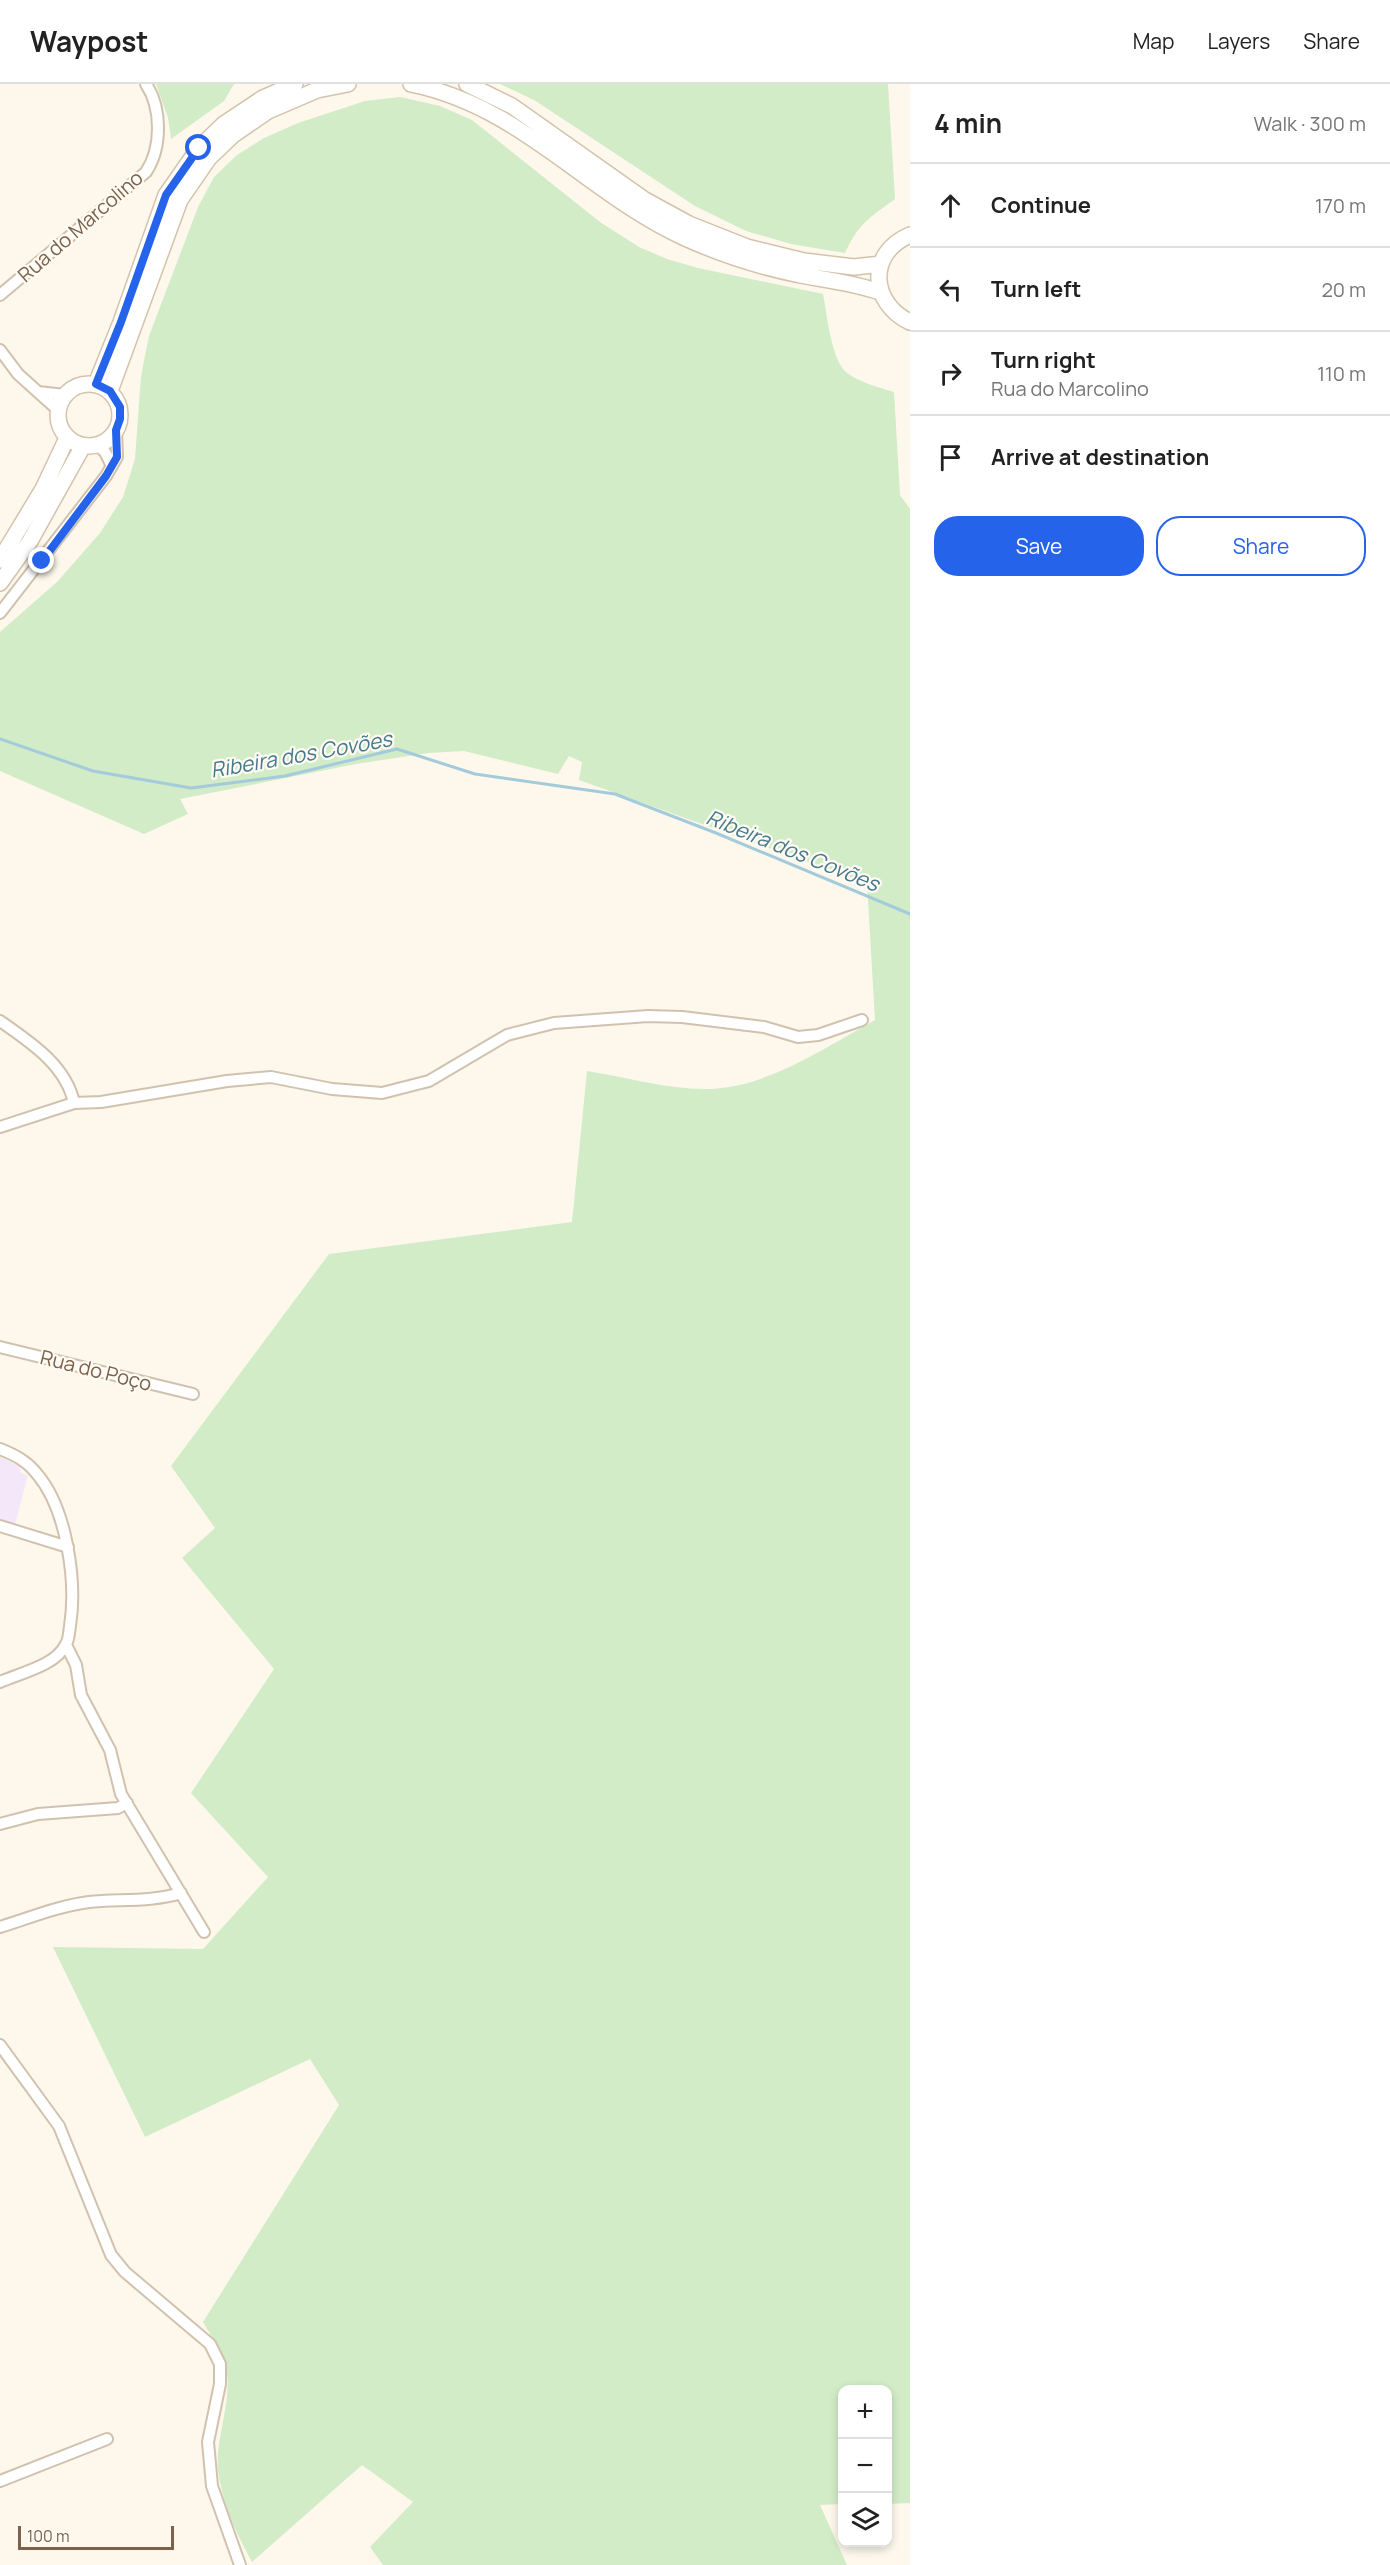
<!DOCTYPE html>
<html lang="en">
<head>
<meta charset="utf-8">
<style>
  body { margin:0; font-family:Manrope,sans-serif; background:#f2f2f2; color:#222 }
  .controls { position:absolute; right:18px; bottom:18px; display:grid; overflow:hidden; border-radius:12px; box-shadow:0 3px 9px #0003 }
  .controls button { width:54px; height:54px; display:grid; place-items:center; padding:0; border:0; border-bottom:2px solid #e0e0e0; background:#fff; color:#222; font:30px sans-serif }
  .scale { position:absolute; left:18px; bottom:15px; width:156px; box-sizing:border-box; padding-left:6px; border:3px solid #7a624c; border-top:0; font-size:16px; line-height:21px; white-space:nowrap; color:#7a624c; -webkit-text-stroke:4px #fffbf2; paint-order:stroke }
  .stop { position:absolute; width:18px; height:18px; margin:-14px; border:4px solid #2563eb; border-radius:50%; background:#fff }
  .stop.end { background:#2563eb; border-color:#fff; box-shadow:0 2px 6px #0008 }
  .list { margin:0; padding:0; list-style:none }
  h2 { display:flex; justify-content:space-between; align-items:center; height:78px; margin:0; padding:0 24px; font-size:26px }
  h2 small { font-size:20px; font-weight:400; color:#767676 }
  .list li { display:grid; grid-template-columns:39px 1fr auto; gap:18px; align-items:center; box-sizing:border-box; height:84px; padding:0 24px; border-top:2px solid #e0e0e0 }
  .list b { display:block; font-size:22px; white-space:nowrap }
  .list p { margin:0; font-size:20px; white-space:nowrap; color:#767676 }
  .list em { font-size:20px; font-style:normal; color:#767676 }
  .actions { display:flex; gap:12px; padding:18px 24px }
  .actions a { flex:1; padding:14px 0; border:2px solid #2563eb; border-radius:24px; text-align:center; font-size:21px; color:#2563eb }
  .actions .main { background:#2563eb; color:#fff }
  .icon { flex:none; width:33px; height:33px; fill:none; stroke:currentColor; stroke-width:2; stroke-linecap:round; stroke-linejoin:round }
  .map { position:relative; flex:none; width:910px; height:2481px; overflow:hidden }
  header { display:flex; align-items:center; gap:36px; box-sizing:border-box; height:84px; padding:0 30px; background:#fff; border-bottom:2px solid #e0e0e0 }
  header strong { font-size:28px }
  nav { display:flex; gap:33px; margin-inline-start:auto; font-size:21px }
  main { display:flex }
  aside { flex:1; background:#fff }
  .map>svg:first-child { display:block }
  .education { fill:#f5e7fa }
  .green { fill:#d2ecc7 }
  .lines { fill:none; stroke-linecap:round; stroke-linejoin:round }
  .stream { stroke:#a3cbdb; stroke-width:3 }
  .street-casing { stroke:#d1c2af; stroke-width:14 }
  .secondary-casing { stroke:#d4c3ac; stroke-width:18 }
  .street { stroke:#fff; stroke-width:10 }
  .secondary { stroke:#fff; stroke-width:15 }
  .route { stroke:#2563eb; stroke-width:8 }
  .labels { text-anchor:middle; dominant-baseline:central; stroke-width:4.5; stroke-linejoin:round; paint-order:stroke }
  .street-label { font-size:20px; fill:#7a624c; stroke:#fffbf2 }
  .water-label { font-size:21px; font-style:italic; fill:#44798e; stroke:#fffbf2 }
</style>
</head>
<body>
<header>
<strong>Waypost</strong>
<nav><a>Map</a><a>Layers</a><a>Share</a></nav>
</header>
<main>
<div class="map">
<svg width="910" height="2481" viewBox="0 0 910 2481">
  <rect width="100%" height="100%" fill="#fdf8eb"/>
  <path class="education" d="M 0,1373 L 19,1382 L 21,1389 L 28,1391 L 14,1445 L 0,1438 Z"/>
  <path class="green" d="M 156,0 L 234,0 L 224,17 L 171,55 L 168,34 Z
    M 500,0 L 888,0 L 895,115 C 869,134 859,139 845,169 L 791,160 L 746,147 L 695,122 L 534,16 Z
    M 400,13 L 440,22 L 472,36 L 600,138 L 639,163 L 667,175 L 698,184 L 823,210 C 827,230 831,276 847,289 C 861,299 878,303 894,308 L 900,411 L 910,425 L 910,2419 L 888,2420 L 888,2306 L 842,2306 L 842,2420 L 820,2421 L 847,2481 L 383,2481 L 370,2463 L 413,2418 L 362,2381 L 252,2478 C 236,2449 222,2419 218,2386 C 215,2353 233,2317 226,2284 C 223,2269 211,2252 203,2238 L 339,2021 L 310,1975 L 145,2053 L 53,1863 L 203,1865 L 268,1793 L 191,1709 L 274,1585 L 182,1474 L 215,1444 L 171,1382 L 329,1170 L 572,1138 L 587,987 C 625,993 666,1005 705,1005 C 766,1005 824,964 875,936 L 867,799 L 579,696 L 582,678 L 569,672 L 558,690 L 464,667 L 428,669 L 356,680 L 180,715 L 188,730 L 144,750 L 0,687 L 0,548 L 58,497 L 100,449 L 123,413 L 135,375 L 141,292 L 149,252 L 198,123 L 214,93 L 237,71 L 264,54 L 298,39 L 365,17 Z"/>
  <g class="lines">
    <path class="stream" d="M 0,655 L 93,687 L 191,704 L 285,692 L 397,665 L 475,690 L 615,710 L 716,749 L 910,830"/>
    <defs>
      <path id="street" d="M 0,211 L 146,88 C 162,64 162,24 146,0
        M 0,266 L 18,290 L 58,326
        M 38,308 L 65,311
        M 97,361 L 105,368 L 112,382
        M 0,529 L 106,392 L 117,373 L 116,347
        M 0,937 C 30,958 66,981 74,1019
        M 0,1043 L 74,1019 L 101,1018 L 227,997 L 271,993 L 332,1005 L 382,1009 L 429,997 L 507,951 L 554,939 L 648,932 L 682,933 L 764,943 L 798,953 L 818,951 L 862,936
        M 0,1263 L 193,1310
        M 0,1365 C 15,1371 27,1377 37,1390 C 67,1425 77,1498 70,1542 C 69,1548 69,1556 66,1560 C 56,1582 20,1589 0,1598
        M 0,1442 L 68,1463
        M 66,1561 L 76,1581 L 81,1611 L 110,1666 L 121,1710 L 204,1848
        M 0,1740 L 38,1730 L 118,1724 L 127,1719
        M 0,1843 C 29,1834 58,1822 89,1818 C 119,1815 152,1818 181,1809
        M 0,1961 L 59,2042 L 111,2171 L 125,2188 L 210,2260 L 220,2280 L 220,2300 L 208,2358 L 212,2402 L 240,2481
        M 0,2397 L 107,2355"/>
      <path id="secondary" d="M 411,0 C 521,22 586,108 683,153 C 720,170 761,183 800,191 C 828,196 854,199 880,208
        M 467,0 L 512,22 L 645,116 L 689,140 L 747,163 L 804,177 L 854,183 L 881,180
        M 910,151 C 867,169 870,219 910,238
        M58 331a31 31 0 1 1 62 0a31 31 0 1 1-62 0Z
        M 96,300 L 121,238 L 166,111 L 199,64 L 224,40 L 263,14 L 295,0
        M 110,307 L 180,116 L 209,74 L 233,51 L 268,27 L 317,6 L 348,0
        M 0,476 L 43,405 L 67,354
        M 0,499 L 30,457 L 83,362"/>
    </defs>
    <use href="#street" class="street-casing"/>
    <use href="#secondary" class="secondary-casing"/>
    <use href="#street" class="street"/>
    <use href="#secondary" class="secondary"/>
  </g>
  <g class="lines">
    <path class="route" d="M 42,477 L 106,392 L 117,373 L 116,346 L 120,335 L 120,323 L 110,307 L 96,300 L 121,238 L 166,111 L 199,64"/>
  </g>
  <g class="labels">
    <g class="street-label">
      <text transform="translate(80 142) rotate(-41)">Rua do Marcolino</text>
      <text transform="translate(96 1286) rotate(14)">Rua do Poço</text>
    </g>
    <g class="water-label">
      <text transform="translate(301 670) rotate(-10)">Ribeira dos Covões</text>
      <text transform="translate(793 766) rotate(22)">Ribeira dos Covões</text>
    </g>
  </g>
</svg>
<div class="controls">
<button>+</button>
<button>−</button>
<button><svg class="icon" aria-label="layers" viewBox="0 0 24 24"><path d="M12 4l9 5-9 5-9-5zM3 14l9 5 9-5"/></svg></button>
</div>
<div class="scale">100 m</div>
<div class="stop" style="left:199px;top:64px"></div>
<div class="stop end" style="left:42px;top:477px"></div>
</div>
<aside>
<h2>4 min<small>Walk · 300 m</small></h2>
<ul class="list">
<li><svg class="icon" aria-label="ahead" viewBox="0 0 24 24"><path d="M12 20V5M6 11l6-6 6 6"/></svg><div><b>Continue</b></div><em>170 m</em></li>
<li><svg class="icon" aria-label="left" viewBox="0 0 24 24"><path d="M17 20v-9H6M10 6l-5 5 5 5"/></svg><div><b>Turn left</b></div><em>20 m</em></li>
<li><svg class="icon" aria-label="right" viewBox="0 0 24 24"><path d="M7 20v-9h11M14 6l5 5-5 5"/></svg><div><b>Turn right</b><p>Rua do Marcolino</p></div><em>110 m</em></li>
<li><svg class="icon" aria-label="arrive" viewBox="0 0 24 24"><path d="M6 21V4h12l-3 4 3 4H6"/></svg><div><b>Arrive at destination</b></div></li>
</ul>
<div class="actions"><a class="main">Save</a><a>Share</a></div>
</aside>
</main>
</body>
</html>
